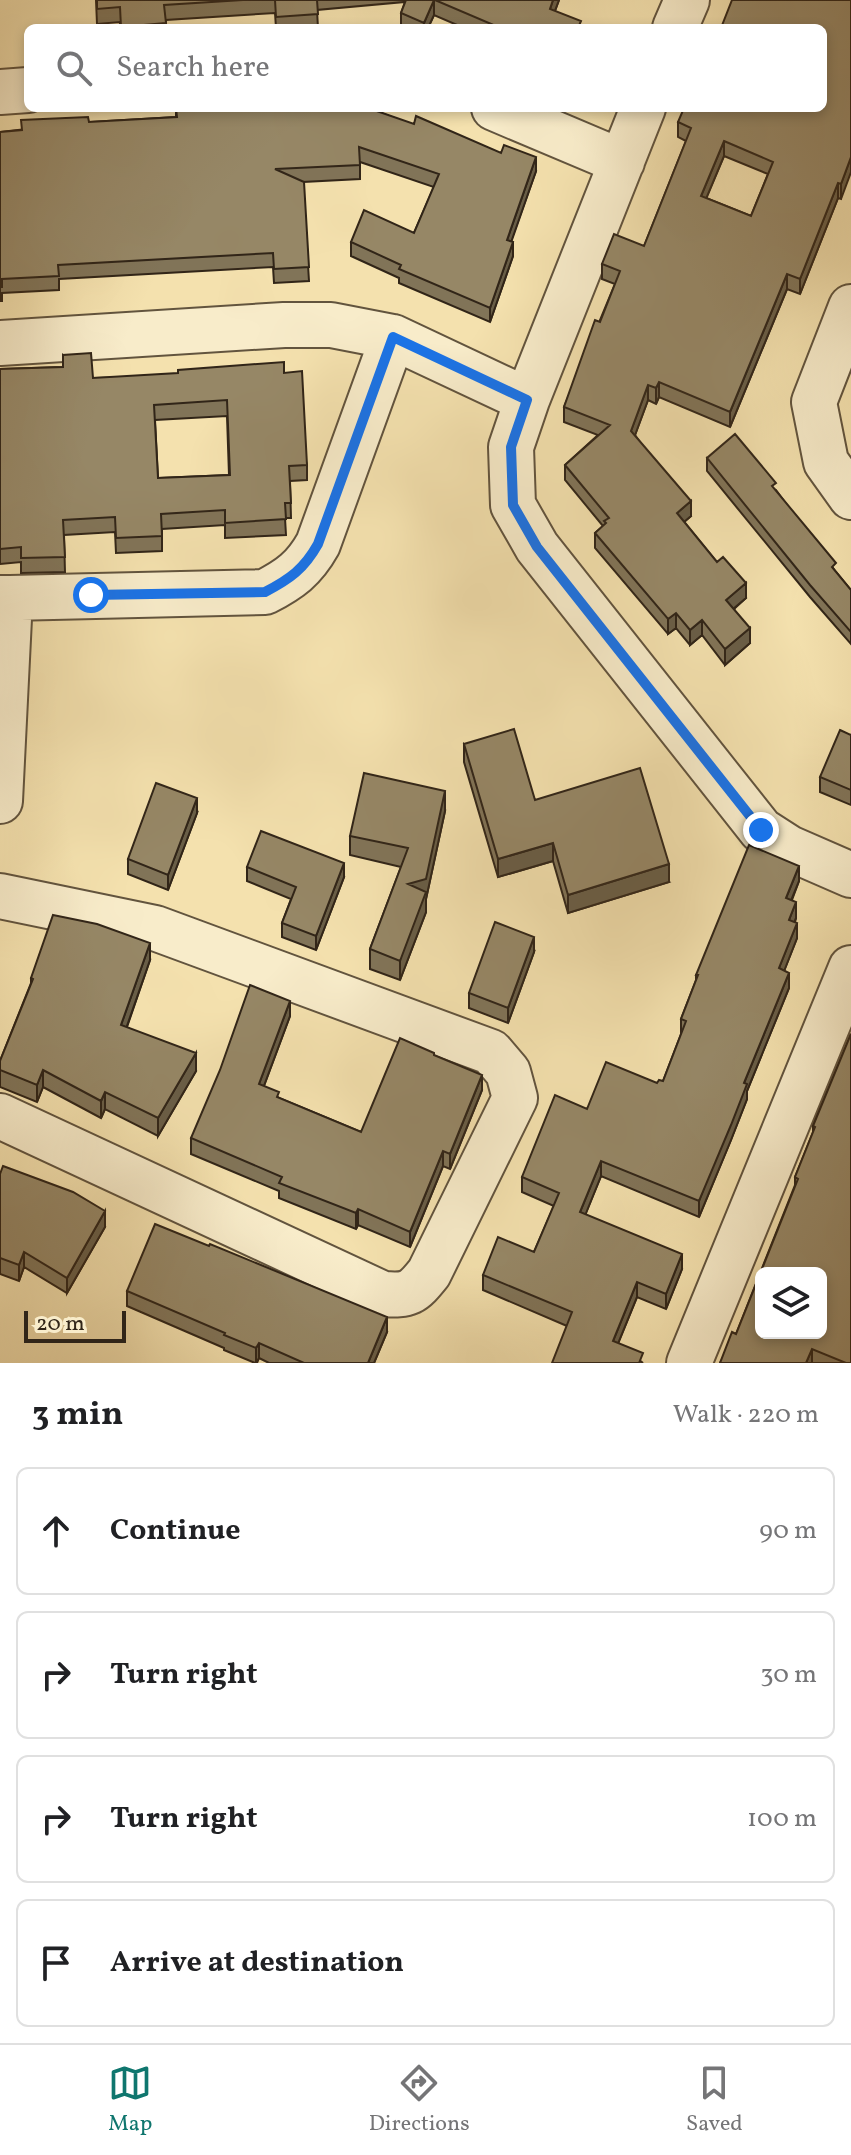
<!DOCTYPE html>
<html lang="en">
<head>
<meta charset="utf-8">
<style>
  body { margin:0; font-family:Vollkorn,serif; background:#f2f2f2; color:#202124 }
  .controls { position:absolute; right:24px; bottom:24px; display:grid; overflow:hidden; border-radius:12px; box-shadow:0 4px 12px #0003 }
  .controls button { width:72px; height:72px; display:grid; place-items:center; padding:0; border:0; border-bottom:2px solid #e0e0e0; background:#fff; color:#202124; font:40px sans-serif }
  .scale { position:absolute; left:24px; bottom:20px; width:102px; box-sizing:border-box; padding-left:8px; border:4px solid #312518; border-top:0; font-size:22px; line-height:28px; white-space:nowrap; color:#312518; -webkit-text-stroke:6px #f8ecca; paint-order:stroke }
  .stop { position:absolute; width:24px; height:24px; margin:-18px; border:6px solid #1a73e8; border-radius:50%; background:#fff }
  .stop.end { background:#1a73e8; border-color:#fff; box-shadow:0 2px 8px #0008 }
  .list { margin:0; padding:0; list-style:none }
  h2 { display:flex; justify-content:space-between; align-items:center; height:104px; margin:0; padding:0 32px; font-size:34px }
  h2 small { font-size:26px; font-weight:400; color:#757577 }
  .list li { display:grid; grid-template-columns:52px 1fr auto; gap:24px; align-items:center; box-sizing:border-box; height:128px; margin:0 16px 16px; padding:0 16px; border:2px solid #e0e0e0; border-radius:12px }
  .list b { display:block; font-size:30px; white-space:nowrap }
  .list em { font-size:26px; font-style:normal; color:#757577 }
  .icon { flex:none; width:44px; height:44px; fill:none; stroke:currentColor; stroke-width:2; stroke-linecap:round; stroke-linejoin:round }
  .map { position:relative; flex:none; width:851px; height:1363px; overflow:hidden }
  .search { position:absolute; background:#fff; box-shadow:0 4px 12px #0003; left:24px; right:24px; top:24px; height:88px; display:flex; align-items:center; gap:20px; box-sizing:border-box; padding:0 28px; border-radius:12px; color:#757577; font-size:30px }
  .sheet { height:680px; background:#fff }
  nav { display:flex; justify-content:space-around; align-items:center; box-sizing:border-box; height:112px; border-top:2px solid #e0e0e0; background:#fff; font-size:22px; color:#757577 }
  nav a { display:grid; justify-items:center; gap:4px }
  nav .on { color:#0f766e }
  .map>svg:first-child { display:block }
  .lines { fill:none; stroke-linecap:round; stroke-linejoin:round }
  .minor-casing { stroke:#62543e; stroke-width:48 }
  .minor { stroke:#f8ecca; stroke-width:44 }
  .wall { fill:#817458; stroke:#312518; stroke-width:2; fill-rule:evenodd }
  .shaded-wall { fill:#695e47; stroke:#312518; stroke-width:2 }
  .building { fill:#968766; stroke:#312518; stroke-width:2; fill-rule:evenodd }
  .route { stroke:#1a73e8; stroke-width:10 }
</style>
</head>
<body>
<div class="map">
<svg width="851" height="1363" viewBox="0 0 851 1363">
  <rect width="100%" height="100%" fill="#f4e1ae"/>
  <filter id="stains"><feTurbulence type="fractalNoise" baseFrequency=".0025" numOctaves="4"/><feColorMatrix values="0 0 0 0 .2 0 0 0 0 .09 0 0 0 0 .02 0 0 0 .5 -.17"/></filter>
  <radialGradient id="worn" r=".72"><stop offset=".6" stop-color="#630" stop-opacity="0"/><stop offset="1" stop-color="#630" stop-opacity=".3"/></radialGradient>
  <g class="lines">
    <defs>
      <path id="minor" d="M 675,28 L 687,0
        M 0,92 L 28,90
        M 494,108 L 622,162
        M 643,108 L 527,400 L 511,447 L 513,505 L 537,547 L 761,830 L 789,848 L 851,875
        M 851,307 L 814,402 L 826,462 L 851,497
        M 0,343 L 284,325 L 331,325 L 393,337
        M 0,598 L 10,598 L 0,801
        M 10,598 L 265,592 C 290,579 304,569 318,544 L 393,337 L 527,400
        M 0,896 L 155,928 L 491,1052 L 508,1072 L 515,1098 L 429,1273 C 413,1293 409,1296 383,1294 L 0,1116
        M 689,1363 L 851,968"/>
    </defs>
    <use href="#minor" class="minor-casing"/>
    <use href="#minor" class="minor"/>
  </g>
  <path class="wall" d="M 96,0 L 559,0 L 555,11 L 581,28 L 464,28 L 434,15 L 428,28 L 401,28 L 401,13 L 405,2 L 317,10 L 318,28 L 276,28 L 275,13 L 166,20 L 166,28 L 120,28 L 120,22 L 97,24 Z
    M 851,0 L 841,199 L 838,198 L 800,294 L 787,289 L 730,427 L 659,397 L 656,404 L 648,400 L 635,435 L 691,516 L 684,522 L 746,598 L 734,609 L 750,643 L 725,665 L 702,635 L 690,645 L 676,628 L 668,634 L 595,548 L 595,533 L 603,526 L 565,480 L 565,465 L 598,435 L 564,422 L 564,407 L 615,284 L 602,279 L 602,264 L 644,246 L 686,141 L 678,137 L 678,122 ZM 724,156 L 768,174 L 751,216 L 706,198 Z
    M 176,108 L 368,108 L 536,171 L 511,241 L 513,256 L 490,322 L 399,283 L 399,278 L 351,256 L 351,242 L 414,233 L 434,187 L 360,162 L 360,179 L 303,182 L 309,281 L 274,283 L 273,267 L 59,279 L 59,290 L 2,293 L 2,301 L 0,301 L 0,132 L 89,122 L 176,117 Z
    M 63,355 L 93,378 L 284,373 L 307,465 L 307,480 L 290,481 L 291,518 L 285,518 L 286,535 L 225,538 L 225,525 L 162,529 L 162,551 L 116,553 L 115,532 L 64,535 L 65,572 L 21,573 L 21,562 L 0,564 L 0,369 L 63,367 ZM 227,416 L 229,475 L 158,478 L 155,420 Z
    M 707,458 L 776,490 L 836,572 L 851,590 L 851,644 L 810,597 L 707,471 Z
    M 851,735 L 851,805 L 820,792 L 820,777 Z
    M 464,744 L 535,800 L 669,882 L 568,913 L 553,861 L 498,877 L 464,762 Z
    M 445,811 L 426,899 L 426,912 L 400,980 L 370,969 L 370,949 L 401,867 L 350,855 L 350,836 Z
    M 197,813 L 168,890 L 128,874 L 128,859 Z
    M 247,867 L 344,877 L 316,950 L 282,937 L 282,923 L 291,899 L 247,881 Z
    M 799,881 L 792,900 L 796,918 L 795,922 L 797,938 L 784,971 L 789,988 L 747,1091 L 747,1099 L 731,1140 L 699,1217 L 601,1176 L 585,1215 L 682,1269 L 666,1309 L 637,1297 L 618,1343 L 643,1363 L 567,1326 L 483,1290 L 483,1275 L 534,1252 L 554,1206 L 522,1192 L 522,1177 L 587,1109 L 663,1081 L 681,1034 L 681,1019 L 696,980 L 696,975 Z
    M 534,952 L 508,1023 L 469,1008 L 469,993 Z
    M 150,960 L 127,1027 L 196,1071 L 158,1136 L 105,1109 L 101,1118 L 43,1087 L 37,1102 L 0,1087 L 0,1061 L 31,983 L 31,978 Z
    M 290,1016 L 264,1086 L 279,1098 L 361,1132 L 434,1055 L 482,1090 L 450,1169 L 443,1166 L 410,1247 L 358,1225 L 356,1229 L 279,1198 L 279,1191 L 191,1154 L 191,1138 Z
    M 851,1034 L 851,1363 L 720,1363 L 736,1334 L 795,1185 L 795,1177 L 813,1132 L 813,1126 Z
    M 0,1174 L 105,1227 L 67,1293 L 24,1267 L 19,1281 L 0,1274 Z
    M 127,1291 L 387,1332 L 374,1363 L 269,1363 L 259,1358 L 257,1363 L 255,1363 L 224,1350 L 224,1348 L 127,1306 Z"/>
  <path class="shaded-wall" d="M 434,0 L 434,15 L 428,28 L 424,28 L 424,23 Z
    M 553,0 L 559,0 L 550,24 L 550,9 Z
    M 724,141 L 724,156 L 701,211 L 701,196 Z
    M 536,157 L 536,171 L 507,254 L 507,240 Z
    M 851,157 L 851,172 L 841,199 L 841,184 Z
    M 838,183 L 838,198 L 800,294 L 800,279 Z
    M 513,242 L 513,256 L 490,322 L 490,308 Z
    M 787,274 L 787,289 L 730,427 L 730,412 Z
    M 659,382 L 659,397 L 656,404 L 656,388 Z
    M 648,385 L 648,400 L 631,446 L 631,431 Z
    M 691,501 L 691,516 L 677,528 L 677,513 Z
    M 746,583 L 746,598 L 726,615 L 726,600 Z
    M 676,613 L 676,628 L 668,634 L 668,619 Z
    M 702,620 L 702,635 L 690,645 L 690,630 Z
    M 750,628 L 750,643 L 725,665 L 725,649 Z
    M 445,791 L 445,811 L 426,899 L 426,912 L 400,980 L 400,961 L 408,884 Z
    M 197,798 L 197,813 L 168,890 L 168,875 Z
    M 553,843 L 553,861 L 498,877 L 498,859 Z
    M 344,863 L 344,877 L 316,950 L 316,936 Z
    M 669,864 L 669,882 L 568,913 L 568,895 Z
    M 799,866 L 799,881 L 786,913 L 786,898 Z
    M 796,902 L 796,918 L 789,935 L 789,920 Z
    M 797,923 L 797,938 L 779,984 L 779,968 Z
    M 534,937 L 534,952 L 508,1023 L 508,1008 Z
    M 150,943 L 150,960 L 121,1043 L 121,1025 Z
    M 789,973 L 789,988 L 747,1091 L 747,1099 L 731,1140 L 699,1217 L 699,1201 L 744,1083 Z
    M 290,1001 L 290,1016 L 259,1099 L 259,1084 Z
    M 196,1053 L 196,1071 L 158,1136 L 158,1118 Z
    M 43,1070 L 43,1087 L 37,1102 L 37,1085 Z
    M 482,1075 L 482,1090 L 450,1169 L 450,1154 Z
    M 105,1092 L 105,1109 L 101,1118 L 101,1101 Z
    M 443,1151 L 443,1166 L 410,1247 L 410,1232 Z
    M 601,1161 L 601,1176 L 580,1228 L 580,1212 Z
    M 358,1209 L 358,1225 L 356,1229 L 356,1213 Z
    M 105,1211 L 105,1227 L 67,1293 L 67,1278 Z
    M 24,1252 L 24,1267 L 19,1281 L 19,1265 Z
    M 682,1254 L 682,1269 L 666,1309 L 666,1294 Z
    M 637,1282 L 637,1297 L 613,1356 L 613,1341 Z
    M 387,1317 L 387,1332 L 374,1363 L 368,1363 Z
    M 259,1343 L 259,1358 L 256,1363 L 256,1348 Z
    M 812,1349 L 812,1363 L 806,1363 Z"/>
  <path class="building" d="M 97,0 L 243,0 L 164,5 L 166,23 L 121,27 L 120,7 L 97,9 Z
    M 275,0 L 317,0 L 318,14 L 276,17 Z
    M 406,0 L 434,0 L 424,23 L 401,13 Z
    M 435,0 L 553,0 L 550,9 L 581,21 L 578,28 L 495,28 L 496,26 Z
    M 732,0 L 851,0 L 851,157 L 841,184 L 838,183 L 800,279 L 787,274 L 730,412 L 659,382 L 656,388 L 648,385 L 631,431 L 691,501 L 677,513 L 717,562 L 723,557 L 746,583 L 726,600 L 750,628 L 725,649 L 702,620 L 690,630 L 676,613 L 668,619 L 595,533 L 606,523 L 604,521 L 609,518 L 565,465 L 610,425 L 564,407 L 595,320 L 600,322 L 620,271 L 602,264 L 614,234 L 644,246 L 691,128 L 678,122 L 684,108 L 823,108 L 823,28 L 721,28 ZM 724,141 L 773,162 L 751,216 L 701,196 Z
    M 176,108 L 368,108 L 414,124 L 416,116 L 501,153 L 504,145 L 536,157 L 507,240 L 513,242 L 490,308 L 399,269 L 401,265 L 351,242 L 364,210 L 414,233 L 439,174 L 359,147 L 360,165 L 275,169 L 304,182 L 309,267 L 274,269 L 273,253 L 58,265 L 59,276 L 2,279 L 2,287 L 0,287 L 0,132 L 22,130 L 21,120 L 88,117 L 89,122 L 177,117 Z
    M 91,353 L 93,378 L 178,373 L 178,370 L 284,362 L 284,373 L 302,371 L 307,465 L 289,466 L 291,503 L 285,503 L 286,519 L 225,523 L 225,510 L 161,514 L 162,536 L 116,538 L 115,517 L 63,520 L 65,557 L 21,558 L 21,547 L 0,549 L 0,369 L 63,367 L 63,355 ZM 227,400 L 230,475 L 158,478 L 154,405 Z
    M 735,434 L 776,483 L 772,486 L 836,563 L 832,567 L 851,590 L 851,632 L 810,585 L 707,458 Z
    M 514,729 L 535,800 L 640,768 L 669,864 L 568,895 L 553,843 L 498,859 L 464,744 Z
    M 840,730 L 851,735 L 851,790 L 820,777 Z
    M 364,773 L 445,791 L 426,879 L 408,884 L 426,892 L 400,961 L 370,949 L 408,848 L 350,836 Z
    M 156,783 L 197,798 L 168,875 L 128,859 Z
    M 261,831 L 344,863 L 316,936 L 282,923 L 296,887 L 247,867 Z
    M 749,845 L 799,866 L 786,898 L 796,902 L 789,920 L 797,923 L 779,968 L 789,973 L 744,1083 L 747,1084 L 731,1125 L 699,1201 L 601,1161 L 580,1212 L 682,1254 L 666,1294 L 637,1282 L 613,1341 L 643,1353 L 639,1363 L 552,1363 L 572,1312 L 483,1275 L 498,1237 L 534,1252 L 559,1193 L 522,1177 L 555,1095 L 587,1109 L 606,1062 L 657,1083 L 659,1080 L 663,1081 L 686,1021 L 681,1019 L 698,975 L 696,975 Z
    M 53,915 L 97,924 L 150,943 L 121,1025 L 196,1053 L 158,1118 L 105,1092 L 101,1101 L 43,1070 L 37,1085 L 0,1070 L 0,1061 L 33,979 L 31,978 Z
    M 495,922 L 534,937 L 508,1008 L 469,993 Z
    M 250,985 L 290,1001 L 259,1084 L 279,1092 L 277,1097 L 361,1132 L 400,1038 L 434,1053 L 434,1055 L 482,1075 L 450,1154 L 443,1151 L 410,1232 L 358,1209 L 356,1213 L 279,1183 L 282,1177 L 191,1138 L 220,1070 Z
    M 851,1034 L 851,1363 L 846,1363 L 812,1349 L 806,1363 L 720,1363 L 732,1332 L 736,1334 L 798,1179 L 795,1177 L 815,1127 L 813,1126 ZM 761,1273 L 821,1273 L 821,1333 L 761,1333 Z
    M 3,1166 L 73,1192 L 105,1211 L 67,1278 L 24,1252 L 19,1265 L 0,1258 L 0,1174 Z
    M 155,1224 L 209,1246 L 210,1244 L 387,1317 L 368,1363 L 304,1363 L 259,1343 L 256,1348 L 224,1335 L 225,1333 L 127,1291 Z"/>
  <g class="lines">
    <path class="route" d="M 91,595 L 265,592 C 290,579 304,569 318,544 L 393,337 L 527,400 L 511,447 L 513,505 L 537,547 L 761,830"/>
  </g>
  <rect width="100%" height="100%" filter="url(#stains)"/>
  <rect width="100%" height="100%" fill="url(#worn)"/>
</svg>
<div class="controls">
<button><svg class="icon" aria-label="layers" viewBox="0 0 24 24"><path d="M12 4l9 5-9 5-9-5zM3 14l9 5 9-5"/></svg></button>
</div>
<div class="scale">20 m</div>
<div class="stop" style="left:91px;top:595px"></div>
<div class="stop end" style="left:761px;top:830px"></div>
<div class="search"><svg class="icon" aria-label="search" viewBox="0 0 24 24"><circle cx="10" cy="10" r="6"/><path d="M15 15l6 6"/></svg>Search here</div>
</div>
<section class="sheet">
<h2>3 min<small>Walk · 220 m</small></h2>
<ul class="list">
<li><svg class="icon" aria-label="ahead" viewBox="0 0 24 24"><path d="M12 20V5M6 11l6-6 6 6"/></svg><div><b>Continue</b></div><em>90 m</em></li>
<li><svg class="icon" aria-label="right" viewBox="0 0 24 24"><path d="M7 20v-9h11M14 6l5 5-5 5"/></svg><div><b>Turn right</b></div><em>30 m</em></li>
<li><svg class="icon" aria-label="right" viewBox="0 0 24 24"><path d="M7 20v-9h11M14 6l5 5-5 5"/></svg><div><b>Turn right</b></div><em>100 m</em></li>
<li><svg class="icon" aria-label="arrive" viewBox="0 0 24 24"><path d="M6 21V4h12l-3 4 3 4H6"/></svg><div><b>Arrive at destination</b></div></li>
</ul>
</section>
<nav>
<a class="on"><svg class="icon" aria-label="map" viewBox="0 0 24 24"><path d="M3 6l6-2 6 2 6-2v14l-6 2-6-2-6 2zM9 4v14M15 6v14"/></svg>Map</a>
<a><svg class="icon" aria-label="directions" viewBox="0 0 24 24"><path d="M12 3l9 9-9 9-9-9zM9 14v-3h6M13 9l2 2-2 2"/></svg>Directions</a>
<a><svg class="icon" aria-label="saved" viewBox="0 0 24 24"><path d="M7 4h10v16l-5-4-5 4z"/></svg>Saved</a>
</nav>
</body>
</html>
